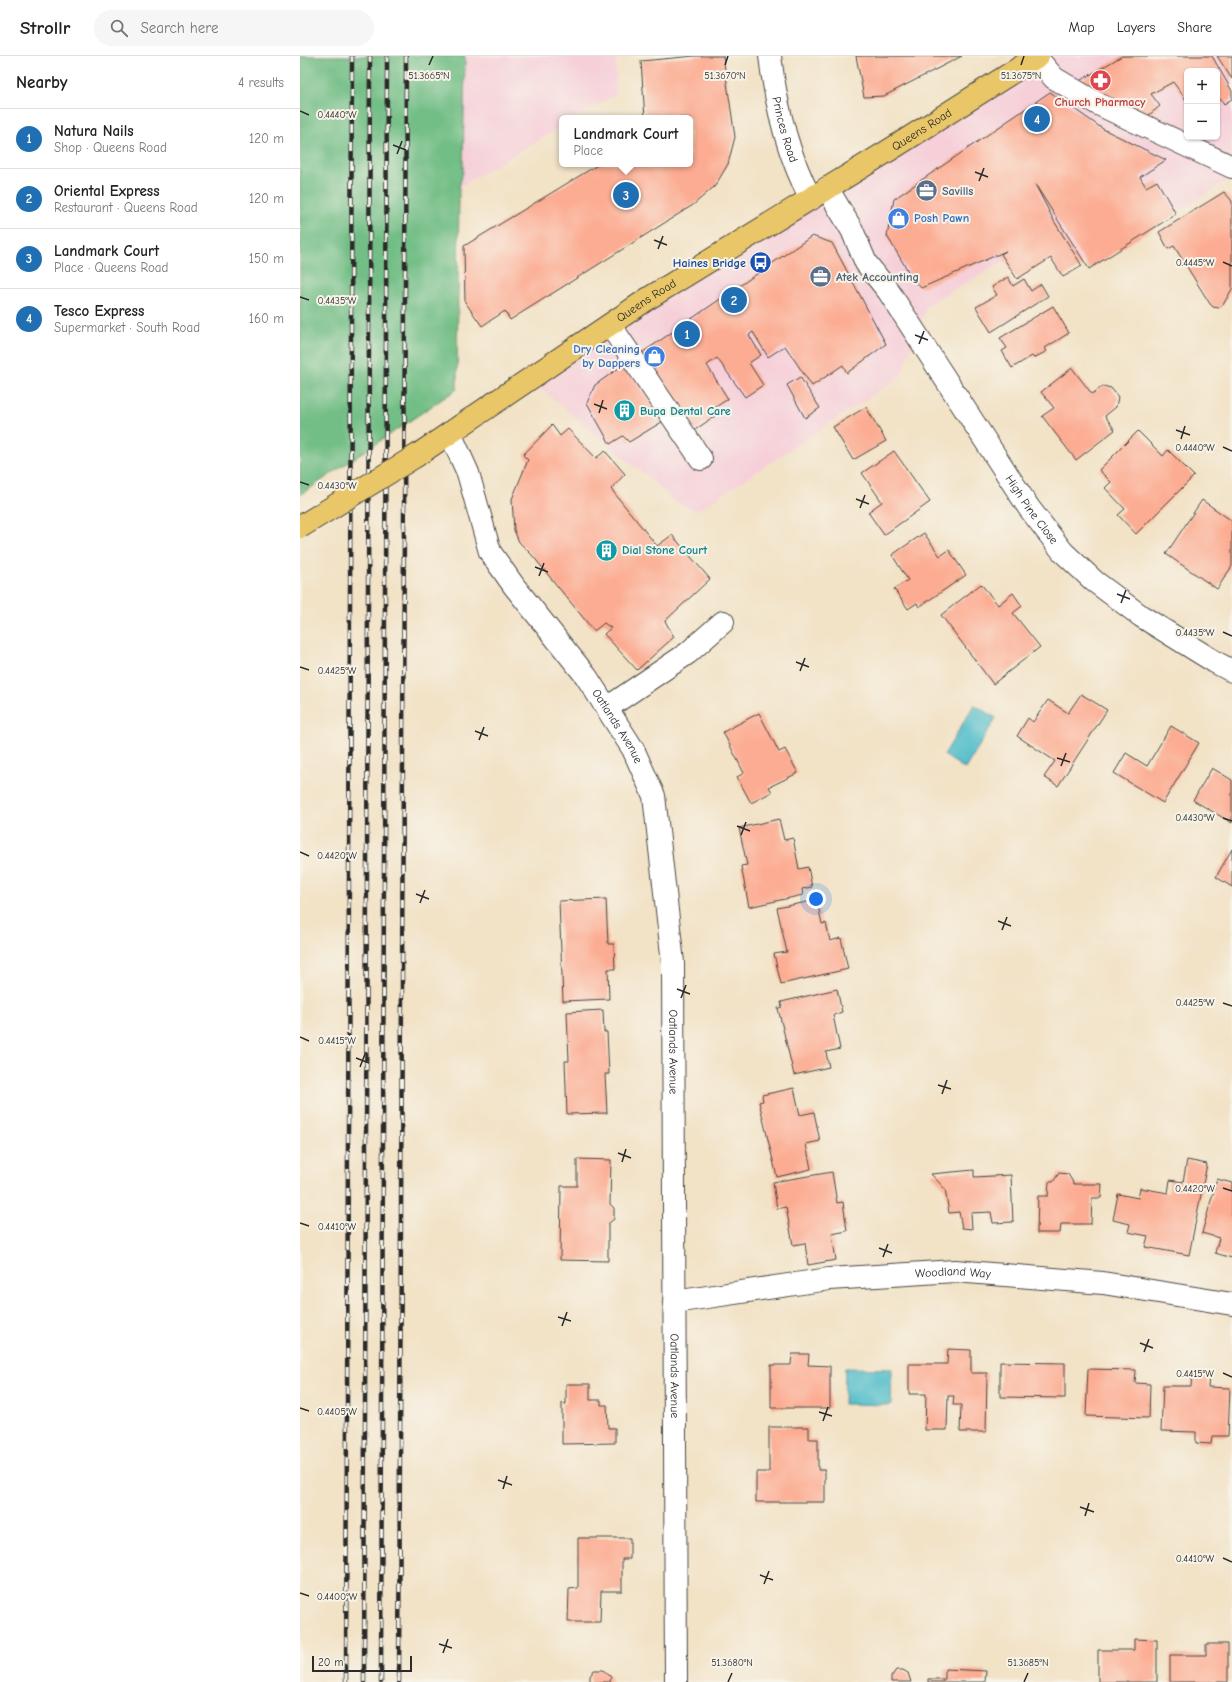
<!DOCTYPE html>
<html lang="en">
<head>
<meta charset="utf-8">
<style>
  body { margin:0; font-family:"Comic Neue",sans-serif; background:#f6f6f6; color:#222 }
  .controls { position:absolute; right:12px; top:12px; display:grid; overflow:hidden; border-radius:6px; box-shadow:0 1px 3px #0004 }
  .controls button { width:36px; height:36px; display:grid; place-items:center; padding:0; border:0; border-bottom:1px solid #e0e0e0; background:#fff; color:#222; font:20px sans-serif }
  .scale { position:absolute; left:12px; bottom:10px; width:100px; box-sizing:border-box; padding-left:4px; border:2px solid #2b2b2b; border-top:0; font-size:11px; line-height:14px; white-space:nowrap; color:#2b2b2b; -webkit-text-stroke:3px #f7f3e8; paint-order:stroke }
  .you { position:absolute; left:516px; top:843px; width:14px; height:14px; margin:-10px; border:3px solid #fff; border-radius:50%; background:#1a73e8; box-shadow:0 0 0 6px #1a73e833 }
  .badge { display:grid; place-items:center; width:26px; height:26px; border-radius:50%; background:#1f6fb2; color:#fff; font-size:13px; font-weight:700 }
  .pin { position:absolute; translate:-50% -50%; border:2px solid #fff; box-shadow:0 1px 4px #0006 }
  .popup { position:absolute; left:259px; top:59px; width:134px; height:52px; box-sizing:border-box; display:grid; place-content:center; border-radius:6px; background:#fff; filter:drop-shadow(0 1px 3px #0005); font-size:13px; white-space:nowrap; color:#767676 }
  .popup b { font-size:15px; color:#222 }
  .popup::after { content:''; position:absolute; left:50%; top:100%; margin-left:-8px; border:8px solid transparent; border-top-color:#fff }
  .list { margin:0; padding:0; list-style:none }
  h2 { display:flex; justify-content:space-between; align-items:center; height:52px; margin:0; padding:0 16px; font-size:17px }
  h2 small { font-size:13px; font-weight:400; color:#767676 }
  .list li { display:grid; grid-template-columns:26px 1fr auto; gap:12px; align-items:center; box-sizing:border-box; height:60px; padding:0 16px; border-top:1px solid #e0e0e0 }
  .list b { display:block; font-size:15px; white-space:nowrap }
  .list p { margin:0; font-size:13px; white-space:nowrap; color:#767676 }
  .list em { font-size:13px; font-style:normal; color:#767676 }
  .icon { flex:none; width:22px; height:22px; fill:none; stroke:currentColor; stroke-width:2; stroke-linecap:round; stroke-linejoin:round }
  .map { position:relative; flex:none; width:932px; height:1626px; overflow:hidden }
  header { display:flex; align-items:center; gap:24px; box-sizing:border-box; height:56px; padding:0 20px; background:#fff; border-bottom:1px solid #e0e0e0 }
  header strong { font-size:19px }
  nav { display:flex; gap:22px; margin-inline-start:auto; font-size:14px }
  .search { width:280px; height:36px; background:#f6f6f6; display:flex; align-items:center; gap:10px; box-sizing:border-box; padding:0 14px; border-radius:22px; color:#767676; font-size:15px }
  main { display:flex }
  aside { flex:1; background:#fff }
  .map>svg:first-child { display:block }
  .built { fill:#f6cfd9; fill-rule:evenodd }
  .forest { fill:#72be86; stroke:#4e7458 }
  .water { fill:#52becb; stroke:#3e747b }
  .building { fill:#fcac92 }
  .lines { fill:none; stroke-linecap:round; stroke-linejoin:round }
  .minor-casing { stroke:#494642; stroke-width:24 }
  .major-casing { stroke:#494642; stroke-width:24 }
  .minor { stroke:#fff; stroke-width:22 }
  .major { stroke:#e9c769; stroke-width:22 }
  .rail-casing { stroke:#2b2b2b; stroke-width:4.5 }
  .rail { stroke:#f7f3e8; stroke-width:3; stroke-dasharray:9; stroke-linecap:butt }
  .major-bridge-casing { stroke:#494642; stroke-width:24; stroke-linecap:butt }
  .major-bridge { stroke:#e9c769; stroke-width:22 }
  .ticks { fill:none; stroke:#2b2b2b; stroke-width:1.5 }
  .labels { text-anchor:middle; dominant-baseline:central; stroke-width:4; stroke-linejoin:round; paint-order:stroke }
  .health-label { font-size:12px; font-weight:bold; fill:#be3a42; stroke:#f7f3e8 }
  .street-label { font-size:12px; fill:#2b2b2b; stroke:#f7f3e8 }
  .service-label { font-size:12px; font-weight:bold; fill:#4e5e75; stroke:#f7f3e8; text-anchor:start }
  .shop-label { font-size:12px; font-weight:bold; fill:#366cbe; stroke:#f7f3e8; text-anchor:start }
  .transit-label { font-size:12px; font-weight:bold; fill:#164399; stroke:#f7f3e8; text-anchor:end }
  .culture-label { font-size:12px; font-weight:bold; fill:#0d838f; stroke:#f7f3e8; text-anchor:start }
  .ticks-label { font-size:10px; text-anchor:middle; fill:#2b2b2b; stroke:#f7f3e8; stroke-width:4; stroke-linejoin:round; paint-order:stroke }
</style>
</head>
<body>
<header>
<strong>Strollr</strong>
<div class="search"><svg class="icon" aria-label="search" viewBox="0 0 24 24"><circle cx="10" cy="10" r="6"/><path d="M15 15l6 6"/></svg>Search here</div>
<nav><a>Map</a><a>Layers</a><a>Share</a></nav>
</header>
<main>
<aside>
<h2>Nearby<small>4 results</small></h2>
<ul class="list">
<li><span class="badge">1</span><div><b>Natura Nails</b><p>Shop · Queens Road</p></div><em>120 m</em></li>
<li><span class="badge">2</span><div><b>Oriental Express</b><p>Restaurant · Queens Road</p></div><em>120 m</em></li>
<li><span class="badge">3</span><div><b>Landmark Court</b><p>Place · Queens Road</p></div><em>150 m</em></li>
<li><span class="badge">4</span><div><b>Tesco Express</b><p>Supermarket · South Road</p></div><em>160 m</em></li>
</ul>
</aside>
<div class="map">
<svg width="932" height="1626" viewBox="0 0 932 1626">
  <rect width="100%" height="100%" fill="#f7f3e8"/>
  <filter id="ink" filterUnits="userSpaceOnUse"><feTurbulence type="fractalNoise" baseFrequency=".025" numOctaves="2"/><feDisplacementMap in="SourceGraphic" scale="8" xChannelSelector="R" yChannelSelector="G"/><feConvolveMatrix kernelMatrix="1 2 1 2 8 2 1 2 1" color-interpolation-filters="sRGB"/></filter>
  <filter id="wash" filterUnits="userSpaceOnUse"><feTurbulence type="fractalNoise" baseFrequency=".012" numOctaves="4" result="noise"/><feDisplacementMap in="SourceGraphic" scale="16" xChannelSelector="R" yChannelSelector="G"/><feGaussianBlur stdDeviation="0.9" result="paint"/><feColorMatrix in="noise" values="0 0 0 0 0 0 0 0 0 0 0 0 0 0 0 0 0 1.4 0 .05"/><feComposite in="paint" operator="in"/></filter>
  <g filter="url(#wash)">
    <rect width="100%" height="100%" fill="#f2e2c6"/>
    <path class="built" d="M 165,0 L 316,0 L 316,38 L 275,62 L 262,62 L 262,70 L 159,131 L 163,116 Z
      M 750,0 L 932,0 L 932,121 L 789,213 L 785,206 L 763,221 L 751,202 L 717,223 L 705,205 L 627,249 L 601,320 L 397,455 L 372,444 L 351,424 L 229,323 L 511,143 ZM 887,15 L 917,15 L 917,81 L 887,81 Z"/>
    <path class="forest" d="M 0,0 L 165,0 L 163,116 L 159,131 L 157,333 L 0,439 Z"/>
    <path class="water" d="M 674,649 L 696,662 L 665,713 L 644,699 Z
      M 545,1312 L 592,1313 L 591,1349 L 544,1348 Z"/>
    <g id="blocks">
      <path class="building" d="M 395,0 L 423,0 L 435,81 L 428,108 L 415,130 L 393,149 L 210,264 L 205,255 L 182,270 L 165,246 L 164,190 L 299,108 L 390,108 L 390,62 L 345,62 L 341,5 Z
        M 556,0 L 662,0 L 584,40 L 564,41 Z
        M 822,0 L 912,0 L 932,35 L 932,43 L 924,48 L 921,43 L 917,45 L 917,15 L 887,15 L 887,45 L 873,26 L 851,38 L 860,50 L 843,64 L 776,27 Z
        M 917,0 L 932,0 L 932,23 Z
        M 750,36 L 803,73 L 866,104 L 840,121 L 846,131 L 857,125 L 876,158 L 789,213 L 735,128 L 754,165 L 782,210 L 763,221 L 751,202 L 717,223 L 701,198 L 706,195 L 621,232 L 611,220 L 587,180 L 594,143 Z
        M 924,136 L 932,145 L 932,233 L 923,249 L 919,252 L 913,251 L 910,248 L 874,190 L 868,193 L 859,176 Z
        M 512,180 L 532,187 L 586,288 L 547,317 L 543,309 L 512,330 L 485,290 L 468,301 L 453,276 L 449,279 L 461,299 L 449,307 L 463,329 L 445,341 L 417,302 L 407,309 L 428,343 L 414,352 L 418,358 L 389,378 L 336,301 Z
        M 708,221 L 713,230 L 724,223 L 731,235 L 741,228 L 748,240 L 691,276 L 676,251 L 697,239 L 692,231 Z
        M 753,250 L 769,277 L 745,292 L 747,295 L 734,302 L 732,300 L 712,312 L 702,295 L 707,292 L 700,282 Z
        M 323,309 L 365,364 L 329,386 L 323,380 L 310,388 L 287,347 L 295,329 Z
        M 772,312 L 792,338 L 803,330 L 811,332 L 818,341 L 816,351 L 805,360 L 815,374 L 776,404 L 742,360 L 754,352 L 741,336 Z
        M 500,321 L 520,352 L 505,362 L 487,329 Z
        M 566,351 L 586,385 L 553,404 L 533,371 Z
        M 252,369 L 260,380 L 268,373 L 296,402 L 305,395 L 325,418 L 311,433 L 357,490 L 372,479 L 410,523 L 365,565 L 374,581 L 337,614 L 304,578 L 311,572 L 304,567 L 294,575 L 232,499 L 219,486 L 214,474 L 212,443 L 228,404 L 223,399 Z
        M 838,375 L 863,400 L 868,394 L 894,420 L 836,478 L 818,459 L 825,453 L 805,432 L 811,426 L 799,414 Z
        M 594,395 L 630,446 L 584,479 L 568,456 L 582,446 L 562,417 Z
        M 902,444 L 932,465 L 932,510 L 917,533 L 866,498 Z
        M 624,477 L 640,500 L 649,494 L 666,519 L 619,551 L 617,547 L 608,553 L 594,533 L 608,524 L 592,499 Z
        M 681,528 L 698,549 L 713,537 L 722,550 L 713,557 L 740,591 L 693,628 L 641,559 Z
        M 781,638 L 807,654 L 758,730 L 744,721 L 755,705 L 717,680 L 728,662 L 733,666 L 748,644 L 768,657 Z
        M 459,657 L 479,696 L 485,693 L 498,717 L 469,731 L 472,736 L 451,747 L 437,721 L 444,717 L 423,676 Z
        M 871,670 L 899,687 L 863,747 L 814,717 L 826,697 L 847,710 Z
        M 912,712 L 932,724 L 932,767 L 893,744 Z
        M 479,763 L 484,784 L 493,782 L 499,813 L 508,811 L 512,831 L 502,833 L 503,839 L 449,851 L 441,810 L 447,809 L 439,772 Z
        M 932,793 L 932,831 L 916,821 Z
        M 306,843 L 308,888 L 314,888 L 315,913 L 308,913 L 309,943 L 263,945 L 259,845 Z
        M 517,844 L 522,868 L 526,867 L 530,885 L 541,882 L 548,913 L 481,928 L 474,898 L 487,896 L 477,852 Z
        M 537,933 L 542,956 L 533,959 L 540,993 L 526,996 L 529,1011 L 494,1019 L 478,952 L 482,951 L 481,946 Z
        M 303,954 L 304,976 L 307,976 L 309,1018 L 305,1018 L 307,1057 L 267,1058 L 265,1005 L 269,1005 L 267,956 Z
        M 494,1032 L 500,1059 L 514,1056 L 520,1085 L 506,1088 L 511,1113 L 477,1121 L 459,1046 L 463,1045 L 462,1039 Z
        M 277,1103 L 311,1104 L 310,1148 L 314,1152 L 314,1163 L 308,1168 L 308,1205 L 260,1204 L 261,1130 L 277,1130 Z
        M 887,1104 L 907,1108 L 889,1199 L 845,1191 L 848,1180 L 828,1176 L 830,1168 L 813,1164 L 818,1138 L 838,1142 L 840,1132 L 868,1137 L 870,1124 L 883,1126 Z
        M 674,1114 L 674,1121 L 711,1119 L 713,1166 L 693,1167 L 691,1156 L 671,1157 L 672,1173 L 662,1172 L 659,1156 L 649,1157 L 645,1133 L 631,1118 Z
        M 532,1116 L 537,1147 L 543,1146 L 547,1175 L 532,1178 L 536,1204 L 508,1209 L 505,1187 L 493,1189 L 486,1151 L 477,1153 L 473,1126 Z
        M 759,1117 L 768,1118 L 774,1128 L 802,1128 L 801,1142 L 792,1142 L 791,1168 L 761,1168 L 760,1177 L 737,1177 L 738,1140 L 748,1140 L 749,1126 L 753,1126 Z
        M 917,1123 L 932,1127 L 932,1202 L 915,1197 L 919,1182 L 902,1177 Z
        M 648,1293 L 671,1294 L 671,1317 L 687,1317 L 686,1376 L 660,1376 L 661,1349 L 653,1349 L 654,1340 L 648,1340 L 647,1374 L 625,1374 L 626,1338 L 609,1338 L 609,1308 L 647,1308 Z
        M 492,1298 L 509,1298 L 508,1309 L 530,1310 L 530,1352 L 471,1352 L 471,1309 L 491,1309 Z
        M 700,1306 L 765,1307 L 765,1342 L 700,1341 Z
        M 788,1313 L 836,1314 L 835,1327 L 850,1328 L 849,1362 L 786,1360 Z
        M 892,1319 L 909,1320 L 908,1331 L 930,1332 L 928,1380 L 912,1380 L 911,1388 L 896,1387 L 896,1376 L 861,1375 L 863,1330 L 891,1330 Z
        M 266,1328 L 290,1328 L 290,1344 L 301,1344 L 301,1349 L 307,1349 L 308,1372 L 315,1372 L 315,1387 L 262,1388 L 262,1347 L 266,1348 Z
        M 469,1371 L 509,1371 L 509,1383 L 518,1383 L 518,1414 L 525,1414 L 525,1446 L 456,1446 L 456,1416 L 469,1416 Z
        M 278,1482 L 330,1482 L 330,1503 L 322,1503 L 322,1535 L 301,1535 L 300,1566 L 268,1566 L 269,1533 L 278,1532 Z
        M 834,1583 L 857,1584 L 857,1626 L 798,1626 L 798,1594 L 834,1594 Z
        M 906,1588 L 928,1588 L 928,1626 L 870,1626 L 870,1599 L 906,1599 Z
        M 645,1613 L 686,1615 L 685,1626 L 628,1626 L 628,1623 L 645,1623 Z
        M 294,1614 L 303,1614 L 311,1621 L 310,1626 L 290,1626 L 290,1620 Z
        M 596,1614 L 603,1614 L 608,1617 L 611,1626 L 591,1626 L 591,1621 Z"/>
    </g>
  </g>
  <g filter="url(#ink)">
    <use href="#blocks" fill-opacity="0" stroke="#494642" stroke-width="1"/>
    <g class="lines">
      <defs>
        <g id="minor">
          <path id="s1" d="M 470,0 C 476,50 487,98 511,143"/>
          <path d="M 736,1 L 754,22 L 798,48 L 932,111"/>
          <path id="s2" d="M 527,132 L 552,174 L 566,207 L 589,236 L 729,452 L 763,496 L 794,525 L 841,560 L 915,606 L 932,615"/>
          <path d="M 310,269 L 401,403"/>
          <path id="s3" d="M 150,377 L 168,417 L 190,496 L 214,530 L 286,620 L 333,693 L 354,740 L 373,907 L 376,1626"/>
          <path d="M 307,652 L 388,597 L 423,566"/>
          <path id="s4" d="M 374,1246 L 529,1223 L 655,1215 L 803,1227 L 932,1248"/>
        </g>
        <g id="major">
          <path id="s5" d="M 116,400 L 349,242 L 596,90 L 738,0"/>
        </g>
      </defs>
      <use href="#minor" class="minor-casing"/>
      <use href="#major" class="major-casing"/>
      <use href="#minor" class="minor"/>
      <use href="#major" class="major"/>
      <defs>
        <path id="rail" d="M 46,1626 L 52,0
          M 64,1626 L 70,0
          M 81,1626 L 87,0
          M 99,1626 L 106,0"/>
      </defs>
      <use href="#rail" class="rail-casing"/>
      <use href="#rail" class="rail"/>
      <defs>
        <path id="major-bridge" d="M 0,471 L 116,400"/>
      </defs>
      <use href="#major-bridge" class="major-bridge-casing"/>
      <use href="#major-bridge" class="major-bridge"/>
    </g>
  </g>
  <path class="ticks" d="M 129,9 L 133,0M 425,9 L 428,0M 721,9 L 724,0M 0,55 L 9,59M 93,89 L 106,94M 97,98 L 102,85M 675,116 L 688,121M 679,125 L 684,112M 354,184 L 367,189M 358,193 L 363,180M 923,206 L 932,210M 0,241 L 9,244M 615,279 L 628,284M 619,288 L 624,275M 294,348 L 307,353M 299,357 L 303,344M 876,374 L 890,379M 881,383 L 885,370M 923,391 L 932,395M 0,426 L 9,429M 556,443 L 569,448M 560,452 L 565,439M 235,511 L 248,516M 239,520 L 244,507M 817,538 L 830,543M 821,547 L 826,534M 923,576 L 932,580M 496,606 L 509,611M 0,611 L 9,614M 500,615 L 505,602M 175,675 L 188,680M 179,684 L 184,671M 757,702 L 770,706M 761,710 L 766,697M 923,762 L 932,765M 437,770 L 450,775M 441,779 L 446,766M 0,796 L 9,800M 116,838 L 129,843M 120,847 L 125,834M 698,865 L 711,870M 702,874 L 707,861M 377,933 L 390,938M 381,942 L 386,929M 923,947 L 932,950M 0,981 L 9,985M 56,1002 L 69,1007M 60,1011 L 65,998M 638,1029 L 651,1033M 642,1038 L 647,1024M 318,1097 L 331,1102M 322,1106 L 326,1093M 923,1132 L 932,1135M 0,1167 L 9,1170M 579,1192 L 592,1197M 583,1201 L 588,1188M 258,1261 L 271,1265M 262,1270 L 267,1256M 840,1287 L 853,1292M 844,1296 L 849,1283M 923,1317 L 932,1321M 0,1352 L 9,1355M 519,1356 L 532,1360M 523,1365 L 528,1351M 198,1424 L 212,1429M 203,1433 L 207,1420M 780,1451 L 794,1456M 785,1460 L 789,1447M 923,1502 L 932,1506M 460,1519 L 473,1524M 464,1528 L 469,1515M 0,1537 L 9,1540M 139,1588 L 152,1592M 143,1597 L 148,1583M 428,1626 L 432,1617M 724,1626 L 728,1617"/>
  <defs>
    <symbol id="pharmacy-disc" viewBox="-11 -11 22 22"><circle r="9.5" fill="#e0444e" stroke="#f7f3e8"/><path d="M-2-6h4v4h4v4h-4v4h-4v-4h-4v-4h4Z" fill="#fff"/></symbol>
    <symbol id="office-disc" viewBox="-11 -11 22 22"><circle r="9.5" fill="#5c6f8a" stroke="#f7f3e8"/><path d="M-6-3h4V-5.5h4V-3h4V5H-6ZM-1-4.5V-3h2v-1.5ZM-6 0V1H6V0Z" fill="#fff"/></symbol>
    <symbol id="shop-disc" viewBox="-11 -11 22 22"><circle r="9.5" fill="#3f7fe0" stroke="#f7f3e8"/><path d="M-5-2.5h2.3a2.7 3.5 0 0 1 5.4 0H5L5.5 6h-11ZM-1.5-2.5h3a1.5 2.3 0 0 0-3 0Z" fill="#fff"/></symbol>
    <symbol id="bus-disc" viewBox="-11 -11 22 22"><circle r="9.5" fill="#1a4fb4" stroke="#f7f3e8"/><path d="M-5-6H5V4H4V6H2V4H-2V6H-4V4H-5ZM-3.5-4V0h7V-4ZM-3.5 1.2v1.5H-2V1.2ZM2 1.2v1.5H3.5V1.2Z" fill="#fff"/></symbol>
    <symbol id="building-disc" viewBox="-11 -11 22 22"><circle r="9.5" fill="#0f9aa8" stroke="#f7f3e8"/><path d="M-4-6H4V6H1V3H-1V6H-4ZM-2.5-4.3h1.7v1.8h-1.7ZM.8-4.3h1.7v1.8H.8ZM-2.5-1h1.7V.8h-1.7ZM.8-1h1.7V.8H.8Z" fill="#fff"/></symbol>
  </defs>
  <g fill-rule="evenodd">
    <use href="#pharmacy-disc" x="788" y="12" width="25" height="25"/>
    <use href="#office-disc" x="614" y="122" width="25" height="25"/>
    <use href="#shop-disc" x="586" y="150" width="25" height="25"/>
    <use href="#bus-disc" x="448" y="194" width="25" height="25"/>
    <use href="#office-disc" x="508" y="208" width="25" height="25"/>
    <use href="#shop-disc" x="342" y="288" width="25" height="25"/>
    <use href="#building-disc" x="312" y="342" width="25" height="25"/>
    <use href="#building-disc" x="294" y="482" width="25" height="25"/>
  </g>
  <g class="labels">
    <g class="health-label">
      <text x="800" y="46">Church Pharmacy</text>
    </g>
    <g class="street-label">
      <text stroke="none"><textPath href="#s1" startOffset="75">Princes Road</textPath></text>
      <text stroke="none"><textPath href="#s5" startOffset="602">Queens Road</textPath></text>
      <text stroke="none"><textPath href="#s5" startOffset="278">Queens Road</textPath></text>
      <text stroke="none"><textPath href="#s2" startOffset="382">High Pine Close</textPath></text>
      <text stroke="none"><textPath href="#s3" startOffset="342">Oatlands Avenue</textPath></text>
      <text stroke="none"><textPath href="#s3" startOffset="678">Oatlands Avenue</textPath></text>
      <text stroke="none"><textPath href="#s4" startOffset="281">Woodland Way</textPath></text>
      <text stroke="none"><textPath href="#s3" startOffset="1002">Oatlands Avenue</textPath></text>
    </g>
    <g class="service-label">
      <text x="642" y="135">Savills</text>
      <text x="536" y="221">Atek Accounting</text>
    </g>
    <g class="shop-label">
      <text x="614" y="162">Posh Pawn</text>
      <text x="340" y="293" text-anchor="end">Dry Cleaning<tspan x="340" dy="14">by Dappers</tspan></text>
    </g>
    <g class="transit-label">
      <text x="446" y="207">Haines Bridge</text>
    </g>
    <g class="culture-label">
      <text x="340" y="355">Bupa Dental Care</text>
      <text x="322" y="494">Dial Stone Court</text>
    </g>
  </g>
  <g class="ticks-label">
    <text x="425" y="23">51.3670°N</text>
    <text x="721" y="23">51.3675°N</text>
    <text x="129" y="23">51.3665°N</text>
    <text x="37" y="62">0.4440°W</text>
    <text x="895" y="210">0.4445°W</text>
    <text x="37" y="248">0.4435°W</text>
    <text x="895" y="395">0.4440°W</text>
    <text x="37" y="433">0.4430°W</text>
    <text x="895" y="580">0.4435°W</text>
    <text x="37" y="618">0.4425°W</text>
    <text x="895" y="765">0.4430°W</text>
    <text x="37" y="803">0.4420°W</text>
    <text x="895" y="950">0.4425°W</text>
    <text x="37" y="988">0.4415°W</text>
    <text x="895" y="1136">0.4420°W</text>
    <text x="37" y="1174">0.4410°W</text>
    <text x="895" y="1321">0.4415°W</text>
    <text x="37" y="1359">0.4405°W</text>
    <text x="895" y="1506">0.4410°W</text>
    <text x="37" y="1544">0.4400°W</text>
    <text x="432" y="1610">51.3680°N</text>
    <text x="728" y="1610">51.3685°N</text>
  </g>
</svg>
<div class="controls">
<button>+</button>
<button>−</button>
</div>
<div class="scale">20 m</div>
<div class="you"></div>
<div class="pin badge" style="left:387px;top:278px">1</div>
<div class="pin badge" style="left:434px;top:244px">2</div>
<div class="pin badge" style="left:326px;top:139px">3</div>
<div class="popup"><b>Landmark Court</b>Place</div>
<div class="pin badge" style="left:737px;top:63px">4</div>
</div>
</main>
</body>
</html>
